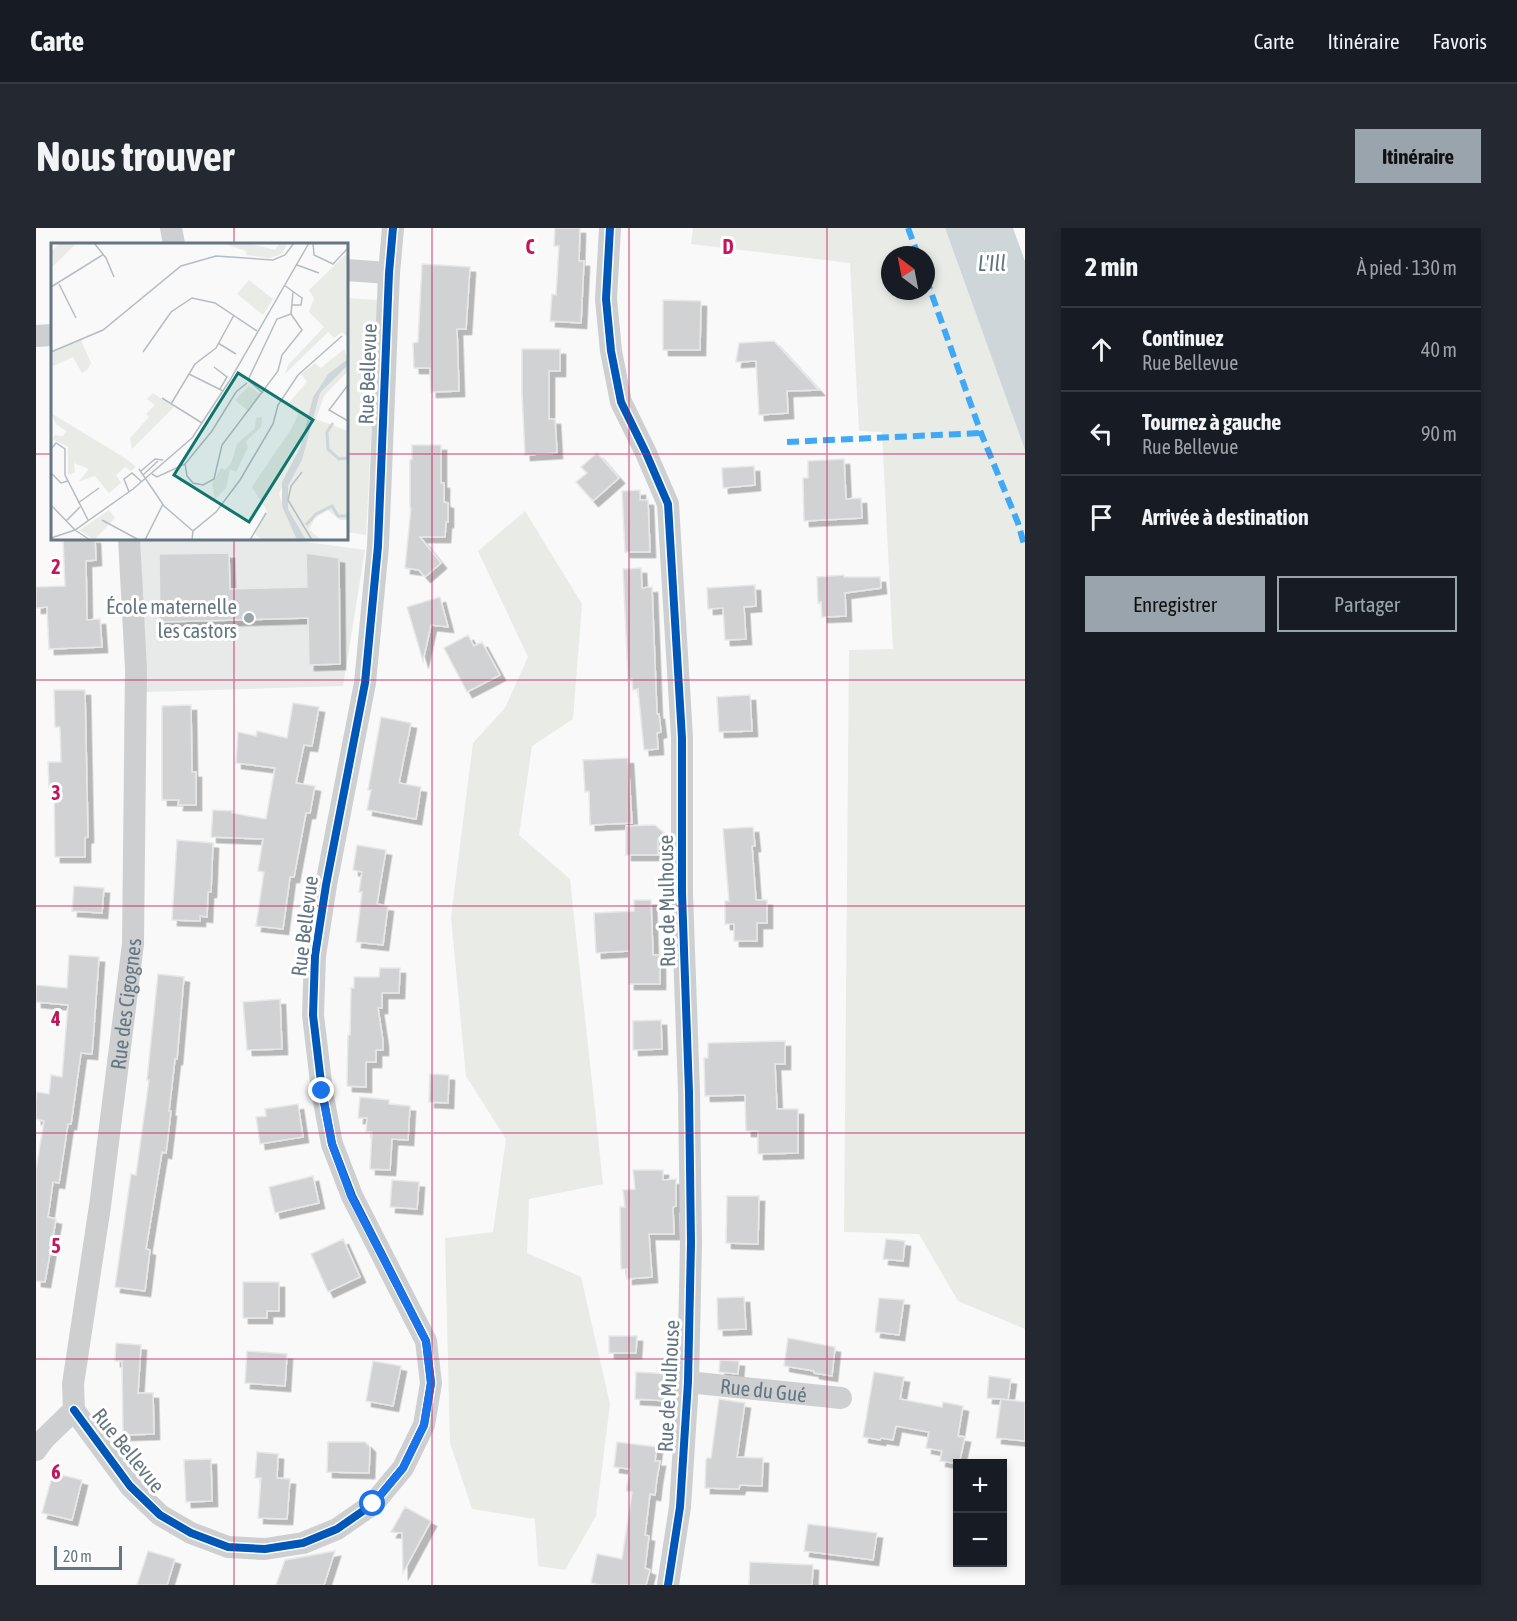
<!DOCTYPE html>
<html lang="fr">
<head>
<meta charset="utf-8">
<style>
  body { margin:0; font-family:"Asap Condensed",sans-serif; background:#242831; color:#f1f3f6 }
  .controls { position:absolute; right:18px; bottom:18px; display:grid; overflow:hidden; border-radius:0px; box-shadow:0 3px 9px #0003 }
  .controls button { width:54px; height:54px; display:grid; place-items:center; padding:0; border:0; border-bottom:2px solid #363941; background:#171b24; color:#f1f3f6; font:30px sans-serif }
  .compass { position:absolute; left:845px; top:18px; width:54px; height:54px; border-radius:50%; background:#171b24; box-shadow:0 3px 9px #0003; rotate:328deg }
  .scale { position:absolute; left:18px; bottom:15px; width:68px; box-sizing:border-box; padding-left:6px; border:3px solid #657683; border-top:0; font-size:16px; line-height:21px; white-space:nowrap; color:#657683; -webkit-text-stroke:4px #fff; paint-order:stroke }
  .stop { position:absolute; width:18px; height:18px; margin:-14px; border:4px solid #1a73e8; border-radius:50%; background:#fff }
  .stop.end { background:#1a73e8; border-color:#fff; box-shadow:0 2px 6px #0008 }
  .list { margin:0; padding:0; list-style:none }
  h2 { display:flex; justify-content:space-between; align-items:center; height:78px; margin:0; padding:0 24px; font-size:26px }
  h2 small { font-size:20px; font-weight:400; color:#9ea1a6 }
  .list li { display:grid; grid-template-columns:39px 1fr auto; gap:18px; align-items:center; box-sizing:border-box; height:84px; padding:0 24px; border-top:2px solid #363941 }
  .list b { display:block; font-size:22px; white-space:nowrap }
  .list p { margin:0; font-size:20px; white-space:nowrap; color:#9ea1a6 }
  .list em { font-size:20px; font-style:normal; color:#9ea1a6 }
  .actions { display:flex; gap:12px; padding:18px 24px }
  .actions a { flex:1; padding:14px 0; border:2px solid #99a4ac; border-radius:0px; text-align:center; font-size:21px; color:#99a4ac }
  .actions .main { background:#99a4ac; color:#111 }
  .icon { flex:none; width:33px; height:33px; fill:none; stroke:currentColor; stroke-width:2; stroke-linecap:round; stroke-linejoin:round }
  .map { position:relative; flex:none; width:989px; height:1357px; overflow:hidden; border-radius:0px }
  header { display:flex; align-items:center; gap:36px; box-sizing:border-box; height:84px; padding:0 30px; background:#171b24; border-bottom:2px solid #363941 }
  header strong { font-size:28px }
  nav { display:flex; gap:33px; margin-inline-start:auto; font-size:21px }
  .intro { display:flex; align-items:center; justify-content:space-between; box-sizing:border-box; height:144px; padding:0 36px }
  h1 { margin:0; font-size:42px }
  .button { padding:15px 27px; border-radius:0px; background:#99a4ac; color:#111; font-size:21px; font-weight:700 }
  main { display:flex; gap:36px; padding:0 36px }
  aside { flex:1; background:#171b24; border-radius:0px; box-shadow:0 3px 9px #0003 }
  .map>svg:first-child { display:block }
  .built { fill:#e8e9e9 }
  .green { fill:#e8ebe6; fill-rule:evenodd }
  .water { fill:#ced6d9 }
  .building { fill:#d0d2d3; stroke:#e8e8e8; stroke-width:1.5; filter:url(#shadow) }
  .lines { fill:none; stroke-linecap:round; stroke-linejoin:round }
  .minor { stroke:#cecfd0; stroke-width:22 }
  .quiet { stroke:#3fa9f5; stroke-width:6; stroke-dasharray:12 6; stroke-linecap:butt }
  .cycleway-casing { stroke:#fff; stroke-width:11 }
  .cycleway { stroke:#0057b8; stroke-width:8 }
  .route { stroke:#1a73e8; stroke-width:8 }
  .grid { fill:none; stroke:#c2185b; stroke-width:1.5; stroke-opacity:0.55 }
  .poi-dot { fill:#99a4ac; stroke:#fff; stroke-width:2 }
  .labels { text-anchor:middle; dominant-baseline:central; stroke-width:6; stroke-linejoin:round; paint-order:stroke }
  .street-label { font-size:21px; fill:#657683; stroke:#fff }
  .poi-label { font-size:21px; fill:#657683; stroke:#fff; text-anchor:end }
  .water-label { font-size:22px; font-style:italic; fill:#60757c; stroke:#fff }
  .inset-river { fill:none; stroke:#ced6d9; stroke-width:3 }
  .inset-road { fill:none; stroke:#b5bdc3; stroke-width:1.5 }
  .view { fill:#0f766e; fill-opacity:0.15; stroke:#0f766e; stroke-width:3 }
  .inset-edge { fill:none; stroke:#657683; stroke-width:3 }
  .grid-label { font-size:20px; text-anchor:middle; font-weight:bold; fill:#c2185b; stroke:#fff; stroke-width:6; stroke-linejoin:round; paint-order:stroke }
</style>
</head>
<body>
<header>
<strong>Carte</strong>
<nav><a>Carte</a><a>Itinéraire</a><a>Favoris</a></nav>
</header>
<div class="intro"><h1>Nous trouver</h1><a class="button">Itinéraire</a></div>
<main>
<div class="map">
<svg width="989" height="1357" viewBox="0 0 989 1357">
  <defs>
    <filter id="shadow"><feDropShadow dx="5.5" dy="5.5" stdDeviation="0" flood-color="#0004"/></filter>
  </defs>
  <rect width="100%" height="100%" fill="#f9f9f9"/>
  <path class="built" d="M 242,310 L 329,322 L 307,458 L 110,464 L 104,311 Z"/>
  <path class="green" d="M 657,0 L 909,0 L 989,222 L 989,1101 L 922,1073 L 883,1006 L 808,1004 L 813,422 L 857,421 L 846,204 L 823,203 L 814,35 L 655,16 ZM 854,27 L 890,27 L 890,63 L 854,63 Z
    M 310,70 L 342,72 L 330,307 L 311,304 Z
    M 489,283 L 546,376 L 537,491 L 496,518 L 483,607 L 534,651 L 567,956 L 493,971 L 491,1025 L 545,1049 L 574,1176 L 560,1288 L 529,1342 L 502,1338 L 499,1291 L 436,1281 L 414,1215 L 409,1010 L 457,1004 L 470,911 L 430,848 L 415,689 L 437,515 L 469,480 L 492,429 L 442,323 Z"/>
  <path class="water" d="M 909,0 L 977,0 L 989,33 L 989,222 Z"/>
  <path class="building" d="M 519,0 L 544,0 L 543,33 L 548,33 L 545,95 L 514,93 L 516,66 L 520,67 L 523,18 L 518,18 Z
    M 386,36 L 434,39 L 430,101 L 421,101 L 423,163 L 395,164 L 394,140 L 378,140 L 377,115 L 382,114 Z
    M 627,72 L 665,73 L 664,122 L 627,122 Z
    M 738,113 L 783,162 L 751,163 L 752,185 L 723,187 L 720,133 L 700,134 L 703,115 Z
    M 486,121 L 524,121 L 524,143 L 513,143 L 513,191 L 519,191 L 521,225 L 489,227 L 486,164 Z
    M 376,217 L 405,217 L 405,255 L 408,255 L 408,274 L 412,275 L 412,294 L 410,294 L 409,309 L 384,309 L 405,335 L 389,349 L 383,342 L 369,340 L 375,280 L 374,280 L 374,232 L 376,231 Z
    M 561,225 L 583,250 L 557,273 L 540,254 L 551,245 L 545,239 Z
    M 808,231 L 810,271 L 825,270 L 826,290 L 768,293 L 767,250 L 772,250 L 772,233 Z
    M 718,238 L 719,257 L 687,260 L 686,240 Z
    M 604,262 L 604,272 L 612,272 L 614,324 L 589,324 L 586,263 Z
    M 27,310 L 59,310 L 60,332 L 50,333 L 51,392 L 64,391 L 66,419 L 13,421 L 11,379 L 0,380 L 0,359 L 29,358 Z
    M 193,325 L 194,361 L 271,359 L 270,325 L 303,330 L 304,436 L 273,437 L 272,390 L 124,394 L 123,326 Z
    M 605,340 L 606,360 L 616,359 L 621,486 L 623,486 L 625,504 L 621,505 L 622,521 L 608,522 L 602,461 L 597,462 L 596,451 L 592,451 L 587,341 Z
    M 808,347 L 808,349 L 844,349 L 845,360 L 809,365 L 810,388 L 786,389 L 785,374 L 782,375 L 781,349 Z
    M 719,357 L 720,378 L 708,379 L 710,411 L 689,412 L 687,380 L 672,381 L 671,360 Z
    M 404,369 L 412,399 L 395,397 L 387,433 L 371,379 Z
    M 432,407 L 438,418 L 446,414 L 464,447 L 431,464 L 408,420 Z
    M 18,462 L 49,462 L 52,609 L 49,610 L 49,629 L 19,629 L 18,558 L 13,559 L 12,534 L 25,534 L 24,499 L 19,499 Z
    M 714,467 L 716,503 L 683,504 L 681,469 Z
    M 257,475 L 283,479 L 276,518 L 268,517 L 260,555 L 279,558 L 274,585 L 270,585 L 258,649 L 254,649 L 247,701 L 220,698 L 228,644 L 222,643 L 227,611 L 175,609 L 177,582 L 197,583 L 196,585 L 230,591 L 239,540 L 200,535 L 202,504 L 220,508 L 221,503 L 251,510 Z
    M 155,477 L 156,544 L 160,544 L 160,577 L 142,577 L 143,572 L 126,572 L 126,478 Z
    M 345,489 L 375,495 L 363,555 L 385,559 L 380,591 L 331,582 L 335,562 L 332,562 Z
    M 592,530 L 596,595 L 554,597 L 553,563 L 549,564 L 547,532 Z
    M 619,597 L 628,605 L 622,611 L 622,627 L 590,627 L 590,598 Z
    M 717,599 L 719,618 L 716,618 L 720,672 L 731,672 L 731,695 L 721,695 L 721,713 L 698,713 L 698,696 L 689,696 L 689,673 L 693,673 L 687,601 Z
    M 141,612 L 177,615 L 175,664 L 172,664 L 171,689 L 164,688 L 164,693 L 136,692 Z
    M 321,617 L 350,622 L 341,676 L 352,678 L 347,717 L 320,714 L 326,664 L 323,664 L 326,644 L 317,642 Z
    M 38,658 L 68,660 L 66,685 L 36,683 Z
    M 598,672 L 615,672 L 617,727 L 624,727 L 624,756 L 593,756 L 593,723 L 560,725 L 558,685 L 598,683 Z
    M 33,727 L 63,729 L 57,813 L 56,826 L 45,825 L 35,896 L 32,896 L 23,955 L 17,954 L 12,989 L 20,991 L 9,1054 L 0,1053 L 0,941 L 8,893 L 0,891 L 0,874 L 1,864 L 13,866 L 15,847 L 26,849 L 32,777 L 0,774 L 0,757 L 31,760 Z
    M 344,740 L 364,740 L 363,765 L 346,765 L 346,780 L 342,780 L 347,813 L 347,822 L 340,822 L 340,834 L 330,834 L 330,859 L 311,858 L 312,807 L 314,807 L 315,760 L 318,760 L 318,749 L 343,749 Z
    M 122,746 L 148,749 L 141,831 L 139,831 L 133,883 L 135,883 L 130,925 L 126,924 L 110,1021 L 114,1022 L 109,1063 L 79,1059 L 95,946 L 100,947 L 113,852 L 111,852 Z
    M 244,771 L 246,821 L 211,822 L 207,774 Z
    M 625,792 L 626,821 L 597,822 L 597,793 Z
    M 749,813 L 749,836 L 739,836 L 741,881 L 762,881 L 762,925 L 722,926 L 722,903 L 710,903 L 709,867 L 669,868 L 668,830 L 672,830 L 672,815 Z
    M 394,846 L 413,847 L 412,875 L 393,874 Z
    M 324,869 L 353,872 L 353,876 L 374,878 L 372,912 L 356,911 L 354,942 L 334,941 L 336,904 L 330,904 L 331,890 L 322,890 Z
    M 262,876 L 267,909 L 224,916 L 220,889 L 230,888 L 229,881 Z
    M 597,942 L 627,942 L 627,952 L 640,951 L 640,978 L 637,979 L 638,1006 L 613,1006 L 616,1049 L 591,1051 L 591,1041 L 585,1041 L 584,979 L 589,979 L 587,962 L 599,961 Z
    M 277,948 L 283,975 L 239,985 L 233,959 Z
    M 356,952 L 383,954 L 381,981 L 354,979 Z
    M 691,968 L 723,968 L 722,1016 L 690,1015 Z
    M 307,1011 L 324,1049 L 292,1064 L 275,1026 Z
    M 850,1011 L 869,1013 L 867,1033 L 847,1031 Z
    M 207,1054 L 243,1054 L 243,1083 L 231,1083 L 231,1090 L 207,1090 Z
    M 708,1069 L 710,1101 L 682,1102 L 681,1070 Z
    M 843,1070 L 868,1072 L 863,1107 L 839,1104 Z
    M 573,1108 L 601,1108 L 600,1125 L 573,1125 Z
    M 752,1110 L 799,1119 L 796,1148 L 778,1145 L 778,1143 L 748,1138 Z
    M 80,1115 L 105,1117 L 102,1165 L 117,1165 L 118,1206 L 87,1207 L 86,1133 L 79,1133 Z
    M 211,1123 L 251,1126 L 249,1158 L 209,1155 Z
    M 684,1132 L 703,1133 L 702,1146 L 683,1144 Z
    M 337,1133 L 365,1138 L 357,1178 L 330,1173 Z
    M 600,1144 L 635,1146 L 633,1173 L 599,1171 Z
    M 838,1144 L 868,1149 L 864,1171 L 906,1179 L 907,1174 L 927,1178 L 922,1208 L 929,1209 L 923,1236 L 904,1233 L 906,1223 L 890,1220 L 893,1204 L 860,1198 L 857,1212 L 845,1210 L 844,1212 L 827,1209 Z
    M 953,1148 L 975,1151 L 972,1172 L 966,1171 L 989,1174 L 989,1213 L 960,1210 L 965,1171 L 951,1170 Z
    M 683,1171 L 709,1175 L 701,1229 L 727,1230 L 726,1258 L 704,1257 L 703,1261 L 669,1260 L 670,1232 L 671,1230 L 675,1230 Z
    M 292,1214 L 329,1214 L 334,1219 L 333,1245 L 291,1244 Z
    M 581,1214 L 621,1219 L 619,1233 L 624,1233 L 621,1250 L 619,1267 L 614,1266 L 609,1307 L 613,1308 L 609,1340 L 614,1342 L 610,1357 L 564,1357 L 555,1355 L 561,1326 L 586,1331 L 596,1264 L 590,1263 L 594,1241 L 578,1239 Z
    M 221,1224 L 242,1226 L 241,1250 L 254,1251 L 251,1291 L 222,1290 L 225,1250 L 219,1250 Z
    M 175,1231 L 176,1273 L 150,1274 L 148,1232 Z
    M 17,1245 L 46,1252 L 36,1292 L 6,1285 Z
    M 369,1279 L 395,1293 L 367,1345 L 366,1305 L 355,1304 Z
    M 772,1296 L 841,1305 L 837,1332 L 768,1323 Z
    M 112,1323 L 139,1331 L 131,1357 L 101,1357 Z
    M 299,1323 L 288,1357 L 240,1357 L 249,1332 Z
    M 714,1334 L 777,1337 L 776,1357 L 713,1357 Z"/>
  <g class="lines">
    <g class="minor">
      <path d="M 135,0 L 138,16"/>
      <path d="M 574,0 L 570,71 L 575,123 L 585,174 L 610,225 L 632,276 L 646,510 L 646,665 L 653,864 L 655,1015 L 652,1154 L 644,1279 L 632,1357"/>
      <path d="M 310,42 L 353,45"/>
      <path d="M 0,108 L 16,107"/>
      <path id="s1" d="M 652,1154 L 805,1170"/>
      <path d="M 38,1182 L 94,1258 L 124,1287 L 155,1305 L 192,1319 L 229,1321 L 267,1315 L 301,1301 L 337,1276 L 367,1240 L 388,1197 L 395,1155 L 390,1113 L 316,968 L 296,916 L 286,863 L 277,787 L 279,728 L 290,657 L 329,455 L 342,318 L 353,45 L 357,0"/>
      <path id="s2" d="M 0,1222 L 8,1211 L 38,1182 L 37,1156 L 64,978 L 97,716 L 100,441 L 93,310"/>
    </g>
    <path class="quiet" d="M 872,0 L 882,27
      M 890,50 L 945,205 L 982,295 L 989,320
      M 751,214 L 945,205"/>
    <defs>
      <path id="cycleway" d="M 574,0 L 570,71 L 575,123 L 585,174 L 610,225 L 632,276 L 646,510 L 646,665 L 653,864 L 655,1015 L 652,1154 L 644,1279 L 632,1357
        M 38,1182 L 94,1258 L 124,1287 L 155,1305 L 192,1319 L 229,1321 L 267,1315 L 301,1301 L 337,1276 L 367,1240 L 388,1197 L 395,1155 L 390,1113 L 316,968 L 296,916 L 286,863 L 277,787 L 279,728 L 290,657 L 329,455 L 342,318 L 353,45 L 357,0"/>
    </defs>
    <use href="#cycleway" class="cycleway-casing"/>
    <use href="#cycleway" class="cycleway"/>
  </g>
  <g class="lines">
    <path class="route" d="M 286,863 L 296,916 L 315,968 L 390,1113 L 395,1155 L 388,1197 L 367,1240 L 337,1276"/>
  </g>
  <path class="grid" d="M 198,0 L 198,16M 396,0 L 396,1357M 593,0 L 593,1357M 791,0 L 791,1357M 0,226 L 16,226M 310,226 L 989,226M 198,310 L 198,1357M 0,452 L 989,452M 0,678 L 989,678M 0,905 L 989,905M 0,1131 L 989,1131"/>
  <circle class="poi-dot" cx="213" cy="390" r="6"/>
  <g class="labels">
    <g class="street-label">
      <text transform="translate(331 146) rotate(-88)">Rue Bellevue</text>
      <text transform="translate(630 673) rotate(-91)">Rue de Mulhouse</text>
      <text transform="translate(268 698) rotate(-83)">Rue Bellevue</text>
      <text stroke="none"><textPath href="#s2" startOffset="465">Rue des Cigognes</textPath></text>
      <text transform="translate(632 1158) rotate(-87)">Rue de Mulhouse</text>
      <text stroke="none"><textPath href="#s1" startOffset="76">Rue du Gué</textPath></text>
      <text transform="translate(93 1222) rotate(51)">Rue Bellevue</text>
    </g>
    <g class="poi-label">
      <text x="201" y="378">École maternelle<tspan x="201" dy="24">les castors</tspan></text>
    </g>
    <g class="water-label">
      <text x="956" y="35">L'Ill</text>
    </g>
  </g>
  <g transform="translate(15 15)">
    <rect width="297" height="297" fill="#f9f9f9"/>
    <path d="M 10,0 L 26,0 L 0,25 L 0,8 ZM 171,0 L 197,0 L 224,7 L 229,0 L 236,1 L 231,11 L 218,15 L 195,12 L 195,8 ZM 294,12 L 297,14 L 297,95 L 291,89 L 283,95 L 277,89 L 234,131 L 237,122 L 273,84 L 258,69 L 263,55 L 258,47 ZM 198,37 L 222,56 L 212,72 L 186,51 ZM 30,97 L 40,120 L 36,127 L 31,130 L 22,114 L 0,124 L 0,108 ZM 293,106 L 297,116 L 277,131 L 262,154 L 249,205 L 228,251 L 246,297 L 211,297 L 204,291 L 216,268 L 201,244 L 241,185 L 247,171 L 236,162 L 256,139 L 250,131 L 264,120 L 270,125 ZM 297,122 L 297,128 L 273,153 L 265,176 L 297,188 L 297,277 L 289,277 L 277,267 L 264,275 L 258,287 L 271,297 L 255,297 L 237,266 L 237,243 L 251,217 L 269,150 ZM 198,143 L 209,151 L 198,169 L 184,157 ZM 102,150 L 123,164 L 81,206 L 79,195 L 98,174 L 95,171 L 104,162 L 96,156 ZM 0,170 L 74,215 L 85,224 L 80,228 L 74,224 L 65,232 L 70,240 L 58,250 L 44,233 L 27,239 L 38,226 L 23,220 L 24,229 L 17,232 L 17,204 L 1,196 L 4,192 L 12,193 L 15,188 L 5,181 ZM 211,174 L 210,184 L 195,198 L 197,204 L 185,229 L 179,226 L 175,245 L 164,256 L 161,241 L 170,225 L 174,227 L 180,221 L 186,201 L 204,185 L 205,175 ZM 58,267 L 64,275 L 43,297 L 29,287 Z" fill="#e8ebe6"/>
    <path d="M 297,116 L 297,122 L 269,150 L 251,217 L 237,243 L 237,266 L 255,297 L 246,297 L 231,263 L 231,239 L 249,205 L 262,154 L 277,131 Z" fill="#ced6d9"/>
    <path class="inset-river" d="M 282,180 L 276,189 L 277,206 L 288,216 L 297,215M 255,282 L 265,271 L 281,263 L 287,273 L 297,273"/>
    <path class="inset-road" d="M 43,0 L 55,15 L 63,34M 262,0 L 263,12 L 282,21 L 297,5M 246,22 L 268,30M 8,41 L 25,75M 233,42 L 251,55 L 250,62 L 241,62M 0,44 L 53,11M 240,71 L 242,49M 167,100 L 185,111M 0,109 L 52,87 L 130,23 L 165,13 L 222,17 L 234,12 L 243,0M 92,109 L 120,69 L 141,55 L 164,60 L 206,88M 163,124 L 176,134 L 169,146M 138,131 L 172,148M 297,142 L 278,167 L 297,178M 212,150 L 197,137 L 226,76 L 240,71M 111,155 L 151,180M 120,161 L 144,121 L 165,105 L 183,72M 0,206 L 5,200 L 14,206 L 14,232 L 37,277M 134,221 L 136,233 L 142,240 L 152,242 L 163,236 L 171,202 L 227,128 L 231,112 L 251,87 L 240,71M 88,226 L 113,263 L 142,288M 90,228 L 104,216 L 112,217M 251,229 L 240,243 L 237,257 L 261,297M 0,230 L 10,240 L 17,238M 101,231 L 106,234 L 134,221 L 161,188 L 185,149 L 196,140M 92,232 L 107,218M 78,249 L 73,236 L 81,230 L 91,239M 27,260 L 48,245M 0,262 L 24,287M 51,277 L 88,297M 15,278 L 29,264M 24,287 L 39,297M 0,295 L 24,287 L 82,246 L 141,195 L 179,137 L 258,0M 94,297 L 112,261M 141,297 L 142,288 L 165,269 L 189,237 L 222,181 L 227,162 L 247,132 L 291,93M 199,297 L 215,270"/>
    <path class="view" d="M 187,130 L 262,177 L 198,279 L 123,232 Z"/>
    <rect width="297" height="297" class="inset-edge"/>
  </g>
  <g class="grid-label">
    <text x="494" y="26">C</text>
    <text x="692" y="26">D</text>
    <text x="20" y="346">2</text>
    <text x="20" y="572">3</text>
    <text x="20" y="798">4</text>
    <text x="20" y="1025">5</text>
    <text x="20" y="1251">6</text>
  </g>
</svg>
<div class="controls">
<button>+</button>
<button>−</button>
</div>
<svg class="compass" viewBox="-18 -18 36 36"><path d="M0-13l5 13h-10z" fill="#e53935"/><path d="M0 13l5-13h-10z" fill="#9ea1a6"/></svg>
<div class="scale">20 m</div>
<div class="stop" style="left:337px;top:1276px"></div>
<div class="stop end" style="left:286px;top:863px"></div>
</div>
<aside>
<h2>2 min<small>À pied · 130 m</small></h2>
<ul class="list">
<li><svg class="icon" aria-label="ahead" viewBox="0 0 24 24"><path d="M12 20V5M6 11l6-6 6 6"/></svg><div><b>Continuez</b><p>Rue Bellevue</p></div><em>40 m</em></li>
<li><svg class="icon" aria-label="left" viewBox="0 0 24 24"><path d="M17 20v-9H6M10 6l-5 5 5 5"/></svg><div><b>Tournez à gauche</b><p>Rue Bellevue</p></div><em>90 m</em></li>
<li><svg class="icon" aria-label="arrive" viewBox="0 0 24 24"><path d="M6 21V4h12l-3 4 3 4H6"/></svg><div><b>Arrivée à destination</b></div></li>
</ul>
<div class="actions"><a class="main">Enregistrer</a><a>Partager</a></div>
</aside>
</main>
</body>
</html>
